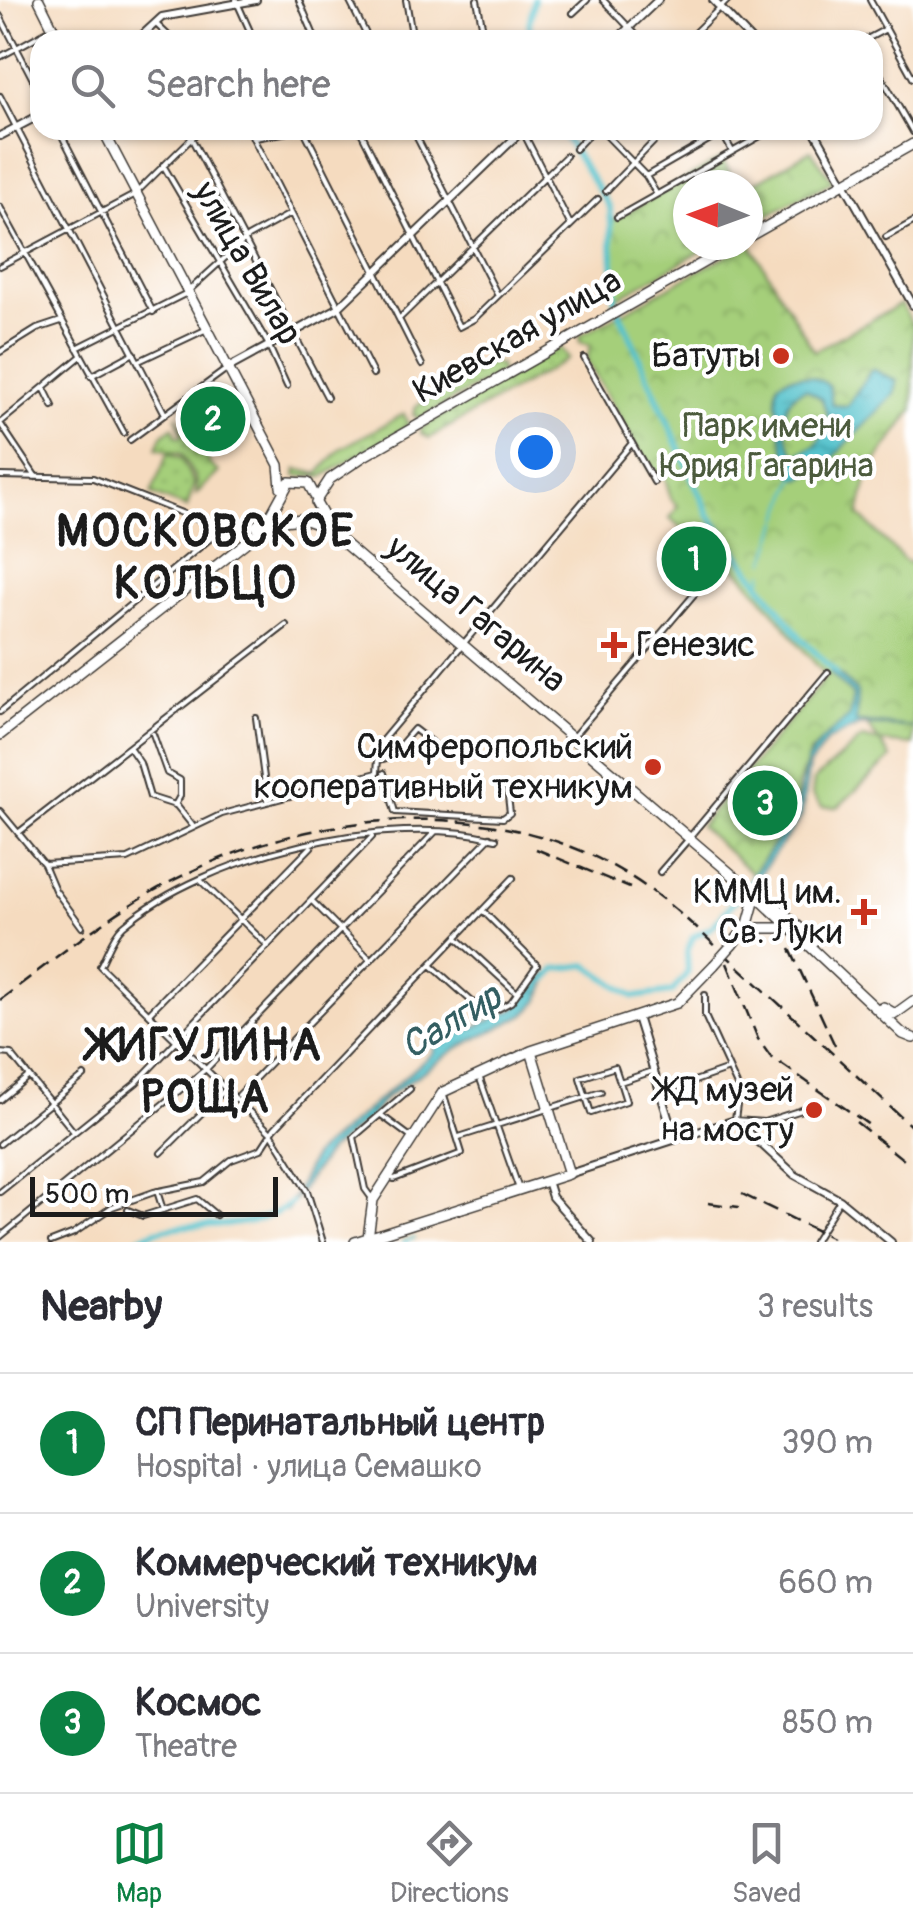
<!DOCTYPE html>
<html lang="en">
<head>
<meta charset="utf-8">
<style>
  body { margin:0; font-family:Pangolin,sans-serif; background:#f2f2f3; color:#2b2b33 }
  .compass { position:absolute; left:673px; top:170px; width:90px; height:90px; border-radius:50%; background:#fff; box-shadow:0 2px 8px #0004; rotate:271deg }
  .scale { position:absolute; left:30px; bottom:25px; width:248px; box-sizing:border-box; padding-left:10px; border:5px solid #1c1c1c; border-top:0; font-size:28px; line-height:35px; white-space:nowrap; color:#1c1c1c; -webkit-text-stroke:8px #fff; paint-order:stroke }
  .you { position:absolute; left:535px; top:452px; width:35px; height:35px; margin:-25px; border:8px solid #fff; border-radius:50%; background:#1a73e8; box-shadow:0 0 0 15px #1a73e833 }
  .badge { display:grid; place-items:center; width:65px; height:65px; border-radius:50%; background:#0b8043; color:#fff; font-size:32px; font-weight:700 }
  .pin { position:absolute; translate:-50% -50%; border:5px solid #fff; box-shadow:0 2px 10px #0006 }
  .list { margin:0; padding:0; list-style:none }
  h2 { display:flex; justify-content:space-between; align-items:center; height:130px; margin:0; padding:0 40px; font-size:42px }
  h2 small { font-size:32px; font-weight:400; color:#7c7c81 }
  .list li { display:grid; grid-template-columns:65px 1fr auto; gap:30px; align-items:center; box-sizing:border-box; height:140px; padding:0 40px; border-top:2px solid #e1e1e2 }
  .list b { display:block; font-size:38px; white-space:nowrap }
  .list p { margin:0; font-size:32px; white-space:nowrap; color:#7c7c81 }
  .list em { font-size:32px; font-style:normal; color:#7c7c81 }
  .icon { flex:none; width:55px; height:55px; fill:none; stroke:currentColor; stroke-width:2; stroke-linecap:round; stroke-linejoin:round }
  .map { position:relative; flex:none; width:913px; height:1242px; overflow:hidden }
  .search { position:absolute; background:#fff; box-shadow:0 2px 8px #0004; left:30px; right:30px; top:30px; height:110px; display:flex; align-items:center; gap:25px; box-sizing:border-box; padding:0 35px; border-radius:30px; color:#7c7c81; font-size:38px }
  .sheet { height:550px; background:#fff }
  nav { display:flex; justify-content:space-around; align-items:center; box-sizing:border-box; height:140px; border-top:2px solid #e1e1e2; background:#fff; font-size:28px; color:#7c7c81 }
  nav a { display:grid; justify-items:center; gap:5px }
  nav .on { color:#0b8043 }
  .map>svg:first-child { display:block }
  .grass { fill:url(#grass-dots); stroke:#60764b; stroke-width:2.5 }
  .park { fill:url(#park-crowns); stroke:#60764b; stroke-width:2.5 }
  .pitch { fill:#a5cf7a; stroke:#60764b; stroke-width:2.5 }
  .water { fill:url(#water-ripples); stroke:#386f74; stroke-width:2.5; fill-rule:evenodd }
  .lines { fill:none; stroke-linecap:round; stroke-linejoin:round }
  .stream { stroke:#55c2cc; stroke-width:2.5 }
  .river { stroke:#55c2cc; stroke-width:6 }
  .street-casing { stroke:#3d3934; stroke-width:8 }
  .secondary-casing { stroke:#3d3934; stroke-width:10 }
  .primary-casing { stroke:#3d3934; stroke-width:12 }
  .street { stroke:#fff; stroke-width:4 }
  .secondary { stroke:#fff; stroke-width:6 }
  .primary { stroke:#fff; stroke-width:9 }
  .rail { stroke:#1c1c1c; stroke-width:2.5; stroke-dasharray:15 8; stroke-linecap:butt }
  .primary-bridge-casing { stroke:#3d3934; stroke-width:12; stroke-linecap:butt }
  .primary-bridge { stroke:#fff; stroke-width:9 }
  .poi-dot { fill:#c8321e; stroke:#fff; stroke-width:4 }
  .labels { text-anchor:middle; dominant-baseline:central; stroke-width:8; stroke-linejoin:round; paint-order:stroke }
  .street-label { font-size:35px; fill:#1c1c1c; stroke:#fff }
  .poi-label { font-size:35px; fill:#1c1c1c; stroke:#fff; text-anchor:end }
  .park-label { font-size:35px; fill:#4c5b3d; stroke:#fff }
  .water-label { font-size:38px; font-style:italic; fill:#335e62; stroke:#fff }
  .district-label { font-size:45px; font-weight:bold; letter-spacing:2.5px; fill:#1c1c1c; stroke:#fff }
</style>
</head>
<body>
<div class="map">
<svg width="913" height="1242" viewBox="0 0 913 1242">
  <defs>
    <pattern id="grass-dots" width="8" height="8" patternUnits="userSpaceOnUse" patternTransform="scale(2.5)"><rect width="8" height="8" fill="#a5cf7a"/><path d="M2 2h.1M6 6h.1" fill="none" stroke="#8db169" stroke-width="1.8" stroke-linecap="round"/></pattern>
    <pattern id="park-crowns" width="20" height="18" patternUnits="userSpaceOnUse" patternTransform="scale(2.5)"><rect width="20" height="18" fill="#a5cf7a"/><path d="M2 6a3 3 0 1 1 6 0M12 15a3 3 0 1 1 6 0" fill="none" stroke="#8db169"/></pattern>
    <pattern id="water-ripples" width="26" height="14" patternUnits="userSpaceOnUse" patternTransform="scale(2.5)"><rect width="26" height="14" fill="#55c2cc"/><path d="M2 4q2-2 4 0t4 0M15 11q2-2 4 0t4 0" fill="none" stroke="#49a6af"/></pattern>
  </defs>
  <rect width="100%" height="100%" fill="#fff"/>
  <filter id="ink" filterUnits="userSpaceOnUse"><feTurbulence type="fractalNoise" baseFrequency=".01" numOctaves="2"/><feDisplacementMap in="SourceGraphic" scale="20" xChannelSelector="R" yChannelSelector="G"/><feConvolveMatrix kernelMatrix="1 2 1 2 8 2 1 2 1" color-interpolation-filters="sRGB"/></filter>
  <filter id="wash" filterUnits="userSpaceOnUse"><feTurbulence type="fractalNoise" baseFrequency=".0048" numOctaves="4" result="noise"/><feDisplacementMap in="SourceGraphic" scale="40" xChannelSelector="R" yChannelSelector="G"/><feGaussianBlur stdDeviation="2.25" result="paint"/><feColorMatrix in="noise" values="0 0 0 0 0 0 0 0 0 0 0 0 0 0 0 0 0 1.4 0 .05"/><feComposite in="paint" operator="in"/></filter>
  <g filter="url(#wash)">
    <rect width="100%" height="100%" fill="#f5dbbf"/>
    <path class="grass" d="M 560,347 L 568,359 L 429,438 L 421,433 L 421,428 Z
      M 491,363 L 500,365 L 501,372 L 419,419 L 413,415 L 416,406 Z
      M 404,414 L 409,425 L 322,477 L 296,476 L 297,469 L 318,474 L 340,449 Z
      M 176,415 L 198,454 L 206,452 L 210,465 L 219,472 L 196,494 L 197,482 L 182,454 L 157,448 L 162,435 L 173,427 L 178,437 L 183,435 Z
      M 168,453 L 181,458 L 194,484 L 187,508 L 151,494 Z"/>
    <path class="park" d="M 811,150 L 833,181 L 748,225 L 748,187 Z
      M 722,158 L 736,185 L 688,185 L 688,245 L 712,245 L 615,299 L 612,221 Z
      M 750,243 L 814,351 L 901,304 L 913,326 L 913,410 L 869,471 L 859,515 L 907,563 L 913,561 L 913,745 L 880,742 L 864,722 L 839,727 L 810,753 L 798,785 L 794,815 L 753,874 L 700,826 L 827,676 C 800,653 741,556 714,557 L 670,518 L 678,506 L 671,499 L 664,474 L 650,470 L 587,361 L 590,345 L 580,342 L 579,336 Z"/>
    <path class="pitch" d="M 862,738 L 880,742 L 891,758 L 838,807 L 822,807 L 812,795 L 814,780 Z"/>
    <path class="water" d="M 872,369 L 897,381 L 895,393 L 828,463 L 800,479 L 793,476 C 786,461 772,397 778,383 C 794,372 814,374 829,386 L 832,405 L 847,406 ZM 806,389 L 822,399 L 830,423 L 816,445 L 796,455 C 782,437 777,396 806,389 Z
      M 834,669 L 857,692 L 856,722 L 913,727 L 860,725 L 827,741 L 809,766 L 801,817 L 755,881 L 751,877 L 795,815 L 807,761 L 821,741 L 849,717 L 853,695 L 830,673 Z
      M 546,974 L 551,974 L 538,1002 L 526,1014 L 456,1049 L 385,1098 L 368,1119 L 328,1151 L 286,1212 L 314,1155 L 433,1053 L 435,1044 L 515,1009 Z"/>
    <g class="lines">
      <path class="stream" d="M 780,518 L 795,477
        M 766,561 L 779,521
        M 761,583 L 763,573
        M 402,1242 L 415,1238"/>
      <path class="river" d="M 532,40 L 529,24 L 534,0
        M 560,130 L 610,207 L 615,302 L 709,515 L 800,637 L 836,673
        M 547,979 L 556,969 L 587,965 L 634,997 L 672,992 L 688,972 L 687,952 L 693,937 L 712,927 L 756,876
        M 135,1242 C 175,1210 243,1242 291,1203"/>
    </g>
  </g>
  <g filter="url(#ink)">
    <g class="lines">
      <defs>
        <path id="street" d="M 236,0 L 254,40
          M 299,0 L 316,40
          M 349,0 L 369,40
          M 406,0 L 413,40
          M 477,0 L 485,40
          M 603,0 L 641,40
          M 870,0 L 913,78
          M 573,13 L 587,0
          M 0,16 L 40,93
          M 155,23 L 173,40
          M 522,40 L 526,39
          M 687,40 L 728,0
          M 865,40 L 886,29
          M 0,57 L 53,28
          M 873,62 L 913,132
          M 0,96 L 165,414
          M 59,130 L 153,312
          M 187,130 L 327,397
          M 249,130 L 373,374
          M 304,130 L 422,365
          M 360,130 L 459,327 L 474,319 L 598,199
          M 413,130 L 497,294
          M 522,130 L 570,224
          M 601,130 L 646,176 L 656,193
          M 722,133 L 732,151
          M 255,138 L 299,130
          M 108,140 L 119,130
          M 575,149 L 593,130
          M 163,165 L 267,342 L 287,386
          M 646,176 L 726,130
          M 606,191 L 665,130
          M 0,207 L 124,433
          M 617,217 L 771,130
          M 886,237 L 913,222
          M 0,266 L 134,195 L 200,130
          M 401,317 L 566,156
          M 77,348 L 185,294 L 248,237 L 290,214
          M 0,352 L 37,329 L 61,321
          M 584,358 L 654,482
          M 139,361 L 207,329
          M 91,376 L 134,353
          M 44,388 L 53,406
          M 0,423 L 80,357
          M 0,423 L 36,477
          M 130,440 L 228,368
          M 0,476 L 93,478 L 222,529 L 0,712
          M 256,718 L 267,800
          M 572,738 L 714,571
          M 129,747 L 140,763 L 150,797 L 175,805 L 180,796 L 180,780 L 167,773 L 153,734
          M 380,760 L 390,757 L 414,729 L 444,752
          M 384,773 L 395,812 L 503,818 L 510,813 L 507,788
          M 176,805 L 192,825
          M 0,811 L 44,864 L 55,890 L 82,927
          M 18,833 L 286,625
          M 692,834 L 828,672
          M 44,864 L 128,859 L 222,814 L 377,773 L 379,744 L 632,443
          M 660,872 L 687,841
          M 201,881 L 268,946
          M 313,902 L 371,960
          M 458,939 L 517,993
          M 431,965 L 487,1015 L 511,1002 L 537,965 L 484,912
          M 705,995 L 705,1016 L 739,1090 L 735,1120 L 764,1122 L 808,1108
          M 150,1012 L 311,847
          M 0,1053 L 11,1054 L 74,1132
          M 479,1076 L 519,1189
          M 620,1082 L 626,1101 L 591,1113 L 580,1078 L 615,1067 L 620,1082 L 653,1071
          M 663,1092 L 729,1069
          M 239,1095 L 490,837
          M 0,1100 L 29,1076
          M 381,1115 L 412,1138
          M 459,1137 L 601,1092
          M 0,1144 L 84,1076
          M 161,1153 L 228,1087
          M 389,1177 L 394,1179 L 462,1153 L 444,1095
          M 157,1191 L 163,1210
          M 0,1192 L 136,1083 L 372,837
          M 373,1200 L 365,1189 L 354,1137 L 410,1089
          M 128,1210 L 143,1216 L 197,1199 L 216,1215
          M 0,1237 L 207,1068 L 435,832
          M 51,1242 L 74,1233 L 112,1207 L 154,1192 L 204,1182 L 231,1160 L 261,1149 L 274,1129 L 513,878
          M 323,1242 L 307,1191 L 272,1134 L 100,966 C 107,954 112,936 123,926 C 207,854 388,812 496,839
          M 814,1242 L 840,1200"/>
        <path id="secondary" d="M 713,0 L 751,40
          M 137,40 L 162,17 L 256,0
          M 616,40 L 658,0
          M 814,130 L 913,305
          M 0,136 L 40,115
          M 228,368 L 338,308 L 523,130
          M 637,1017 L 675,1140
          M 569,1174 L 735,1120 L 795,1175 L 840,1200 L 891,1242
          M 547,1181 L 552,1197 L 592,1242"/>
        <path id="primary" d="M 39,0 L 59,40
          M 103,130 L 279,465 L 281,487
          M 748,237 L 913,144
          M 317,499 L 330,479 L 364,456 L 734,245
          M 316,503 L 328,524
          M 256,526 L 272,513 L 289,482 L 308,483 L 316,498
          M 0,735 L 272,522 L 303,519 L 325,527 L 750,890 L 903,1034 L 913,1038
          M 777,907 L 814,941
          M 746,933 L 758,928 L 789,928
          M 732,945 L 748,924 L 756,895
          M 883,1007 L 895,1014 L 913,1001
          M 368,1238 L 373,1200 L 443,1092 L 531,1051 L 677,1003 L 714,965
          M 355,1242 L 569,1174 L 531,1051"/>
      </defs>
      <use href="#street" class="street-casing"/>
      <use href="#secondary" class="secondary-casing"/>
      <use href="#primary" class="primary-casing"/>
      <use href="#street" class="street"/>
      <use href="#secondary" class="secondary"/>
      <use href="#primary" class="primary"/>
      <path class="rail" d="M 536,849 L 630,888
        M 790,949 L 837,1050
        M 727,963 L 758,1039 L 770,1056 L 869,1125
        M 0,1000 C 57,957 111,912 174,880 C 310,809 498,792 631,877 C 668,900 698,930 730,959 C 792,1015 852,1072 913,1128
        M 856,1122 L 909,1164
        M 742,1194 L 832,1238
        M 708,1203 L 739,1207"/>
      <defs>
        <path id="primary-bridge" d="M 714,965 L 732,945"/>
      </defs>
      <use href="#primary-bridge" class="primary-bridge-casing"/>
      <use href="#primary-bridge" class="primary-bridge"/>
    </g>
  </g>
  <g class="poi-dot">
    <circle cx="781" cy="356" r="10"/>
    <path d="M609 630h10v10h10v10h-10v10h-10v-10h-10v-10h10z"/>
    <circle cx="653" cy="767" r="10"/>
    <path d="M859 897h10v10h10v10h-10v10h-10v-10h-10v-10h10z"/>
    <circle cx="814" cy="1110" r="10"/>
  </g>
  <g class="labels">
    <g class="street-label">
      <text transform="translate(247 263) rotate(60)">улица Вилар</text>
      <text transform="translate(517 336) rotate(-30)">Киевская улица</text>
      <text transform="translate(476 614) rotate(40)">улица Гагарина</text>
    </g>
    <g class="poi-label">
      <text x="761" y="356">Батуты</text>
      <text x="636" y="645" text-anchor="start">Генезис</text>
      <text x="633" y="747">Симферопольский<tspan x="633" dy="40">кооперативный техникум</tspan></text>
      <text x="842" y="892">КММЦ им.<tspan x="842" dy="40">Св. Луки</tspan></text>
      <text x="794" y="1090">ЖД музей<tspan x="794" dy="40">на мосту</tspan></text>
    </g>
    <g class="park-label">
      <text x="767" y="426">Парк имени<tspan x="767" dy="40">Юрия Гагарина</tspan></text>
    </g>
    <g class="water-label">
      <text transform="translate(451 1022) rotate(-31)">Салгир</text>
    </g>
    <g class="district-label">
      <text x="206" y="532">МОСКОВСКОЕ<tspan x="206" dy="52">КОЛЬЦО</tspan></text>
      <text x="206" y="1046">ЖИГУЛИНА<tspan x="206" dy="52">РОЩА</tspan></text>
    </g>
  </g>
</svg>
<svg class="compass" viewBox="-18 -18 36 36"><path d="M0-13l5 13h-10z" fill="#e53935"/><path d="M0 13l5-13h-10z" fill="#7c7c81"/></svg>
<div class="scale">500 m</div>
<div class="you"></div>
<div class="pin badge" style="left:694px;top:559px">1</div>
<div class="pin badge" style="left:213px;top:419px">2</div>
<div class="pin badge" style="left:765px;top:803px">3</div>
<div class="search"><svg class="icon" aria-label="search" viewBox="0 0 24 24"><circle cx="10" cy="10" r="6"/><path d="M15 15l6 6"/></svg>Search here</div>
</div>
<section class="sheet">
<h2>Nearby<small>3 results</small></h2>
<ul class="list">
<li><span class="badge">1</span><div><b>СП Перинатальный центр</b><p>Hospital · улица Семашко</p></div><em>390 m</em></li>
<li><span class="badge">2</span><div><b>Коммерческий техникум</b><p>University</p></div><em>660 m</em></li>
<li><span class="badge">3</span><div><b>Космос</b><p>Theatre</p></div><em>850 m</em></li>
</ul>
</section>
<nav>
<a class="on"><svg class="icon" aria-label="map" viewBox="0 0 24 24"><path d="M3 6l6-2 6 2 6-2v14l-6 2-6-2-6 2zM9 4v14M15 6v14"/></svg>Map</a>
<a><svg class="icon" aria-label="directions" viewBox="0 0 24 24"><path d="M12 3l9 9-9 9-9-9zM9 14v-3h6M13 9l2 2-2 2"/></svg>Directions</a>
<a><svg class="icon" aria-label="saved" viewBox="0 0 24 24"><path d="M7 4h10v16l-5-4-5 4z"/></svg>Saved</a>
</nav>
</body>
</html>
